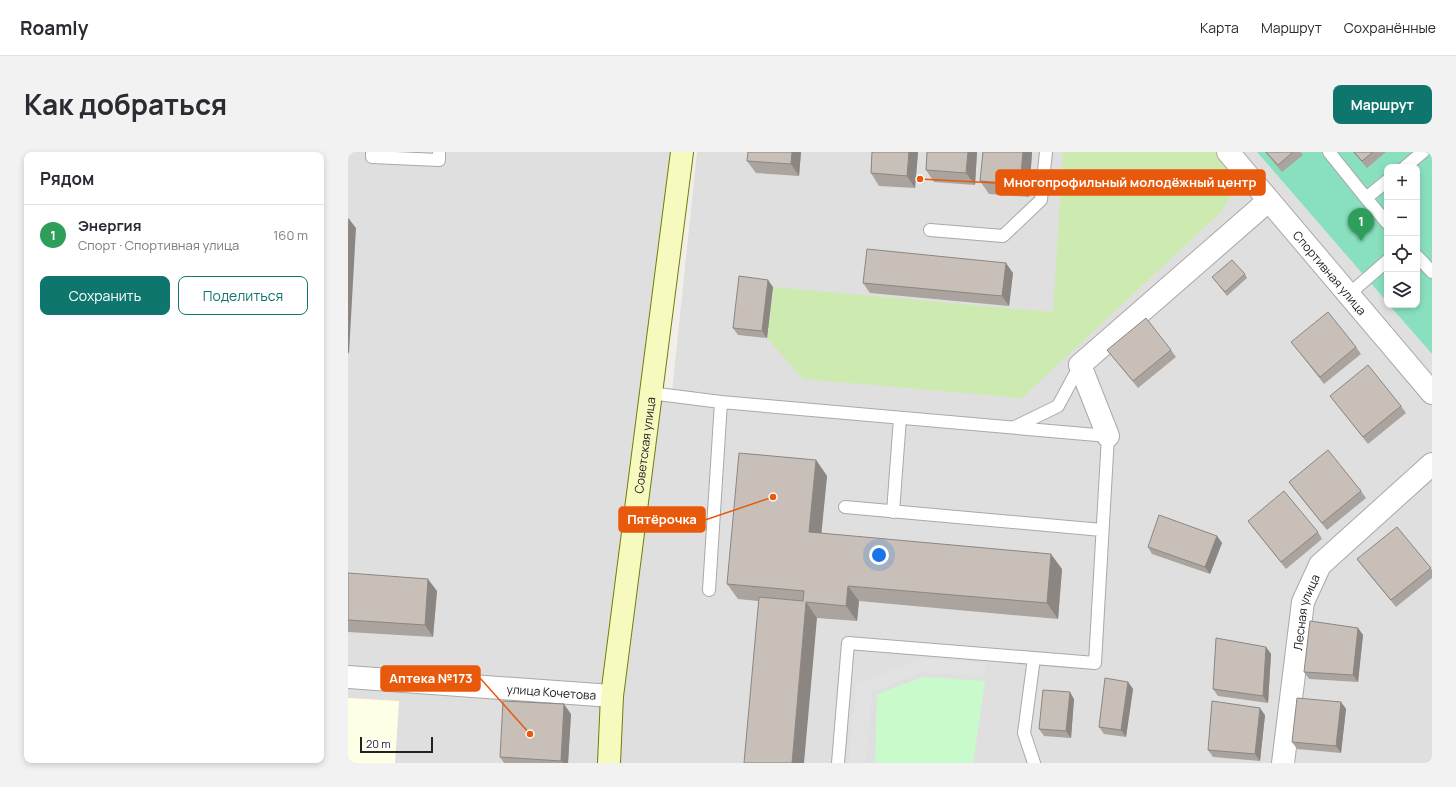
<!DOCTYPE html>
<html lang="ru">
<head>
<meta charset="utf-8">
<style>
  body { margin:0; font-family:Manrope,sans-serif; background:#f2f2f3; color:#2b2b33 }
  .controls { position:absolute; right:12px; top:12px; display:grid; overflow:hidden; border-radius:8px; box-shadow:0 2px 6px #0003 }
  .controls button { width:36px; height:36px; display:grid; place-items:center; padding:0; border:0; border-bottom:1px solid #e1e1e2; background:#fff; color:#2b2b33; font:20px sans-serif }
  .scale { position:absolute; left:12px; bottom:10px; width:73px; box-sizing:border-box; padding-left:4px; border:2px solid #222; border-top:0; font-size:11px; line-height:14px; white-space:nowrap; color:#222; -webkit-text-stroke:3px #fff; paint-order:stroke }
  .you { position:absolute; left:531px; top:403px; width:14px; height:14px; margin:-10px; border:3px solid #fff; border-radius:50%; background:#1a73e8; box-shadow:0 0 0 6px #1a73e833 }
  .badge { display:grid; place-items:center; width:26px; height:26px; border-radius:50%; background:#0f766e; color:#fff; font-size:13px; font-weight:700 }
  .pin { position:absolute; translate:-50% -33px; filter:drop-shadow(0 1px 2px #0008) }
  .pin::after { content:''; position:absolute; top:21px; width:14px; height:12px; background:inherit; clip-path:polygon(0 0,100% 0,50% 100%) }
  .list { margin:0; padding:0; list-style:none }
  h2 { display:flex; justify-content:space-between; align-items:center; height:52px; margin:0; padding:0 16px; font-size:17px }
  h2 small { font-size:13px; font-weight:400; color:#7c7c81 }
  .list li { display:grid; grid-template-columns:26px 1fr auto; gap:12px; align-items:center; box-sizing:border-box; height:60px; padding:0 16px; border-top:1px solid #e1e1e2 }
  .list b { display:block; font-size:15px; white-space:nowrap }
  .list p { margin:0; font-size:13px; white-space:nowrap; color:#7c7c81 }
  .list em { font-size:13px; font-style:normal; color:#7c7c81 }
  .actions { display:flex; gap:8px; padding:12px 16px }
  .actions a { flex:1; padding:9px 0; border:1px solid #0f766e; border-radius:8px; text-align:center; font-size:14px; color:#0f766e }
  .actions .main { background:#0f766e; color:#fff }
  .icon { flex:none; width:22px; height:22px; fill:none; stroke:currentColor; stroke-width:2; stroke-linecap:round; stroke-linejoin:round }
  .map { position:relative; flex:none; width:1084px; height:611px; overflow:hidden; border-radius:8px }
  header { display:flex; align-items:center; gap:24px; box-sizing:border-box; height:56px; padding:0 20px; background:#fff; border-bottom:1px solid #e1e1e2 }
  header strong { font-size:19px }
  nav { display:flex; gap:22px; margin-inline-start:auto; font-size:14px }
  .intro { display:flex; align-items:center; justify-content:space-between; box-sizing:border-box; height:96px; padding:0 24px }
  h1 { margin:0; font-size:28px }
  .button { padding:10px 18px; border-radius:8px; background:#0f766e; color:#fff; font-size:14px; font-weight:700 }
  main { display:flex; gap:24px; padding:0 24px }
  aside { flex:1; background:#fff; border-radius:8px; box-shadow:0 2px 6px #0003 }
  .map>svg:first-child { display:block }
  .residential { fill:#e0dfdf }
  .education { fill:#ffffe5 }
  .grass { fill:#cdebb0 }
  .park { fill:#c8facc }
  .pitch { fill:#88e0be }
  .parking { fill:#e2e2e2 }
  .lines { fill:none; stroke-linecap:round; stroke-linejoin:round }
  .service-casing { stroke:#a9a9a9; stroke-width:14 }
  .minor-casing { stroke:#a9a9a9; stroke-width:24 }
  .secondary-casing { stroke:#707d05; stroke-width:24 }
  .service { stroke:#fff; stroke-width:12 }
  .minor { stroke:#fff; stroke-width:22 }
  .secondary { stroke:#f7fabf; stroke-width:22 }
  .wall { fill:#aba49e }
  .shaded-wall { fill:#8b8681 }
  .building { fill:#c7bfb8; stroke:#8b8681 }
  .labels { text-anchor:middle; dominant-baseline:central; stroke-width:3.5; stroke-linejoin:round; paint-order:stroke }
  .street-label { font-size:12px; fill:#222; stroke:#fff }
  .leader { fill:none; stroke:#e8590c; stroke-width:1.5 }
  .callout-dot { fill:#e8590c; stroke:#fff; stroke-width:1.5 }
  .callout { fill:#e8590c; stroke:#e8590c; stroke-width:1.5 }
  .callout-label { font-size:13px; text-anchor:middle; font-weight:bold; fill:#fff }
</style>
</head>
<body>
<header>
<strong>Roamly</strong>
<nav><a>Карта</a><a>Маршрут</a><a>Сохранённые</a></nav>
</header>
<div class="intro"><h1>Как добраться</h1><a class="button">Маршрут</a></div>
<main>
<aside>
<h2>Рядом<small></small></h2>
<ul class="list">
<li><span class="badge" style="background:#2e9e5b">1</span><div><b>Энергия</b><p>Спорт · Спортивная улица</p></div><em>160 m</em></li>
</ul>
<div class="actions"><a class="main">Сохранить</a><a>Поделиться</a></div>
</aside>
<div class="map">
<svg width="1084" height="611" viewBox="0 0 1084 611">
  <rect width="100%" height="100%" fill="#f2efe9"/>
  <path class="residential" d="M 0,0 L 334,0 L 302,241 L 324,240 L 349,0 L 909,0 L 1039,150 L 1039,153 L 1041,153 L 1084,202 L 1084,611 L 0,611 Z"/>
  <path class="education" d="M 0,546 L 51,549 L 47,611 L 0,611 Z"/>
  <path class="grass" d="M 715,0 L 866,0 L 880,17 L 885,40 L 873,60 L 674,246 L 455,227 L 419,186 L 425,135 L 705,160 Z"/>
  <path class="park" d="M 575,525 L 637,529 L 625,611 L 527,611 L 529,542 Z"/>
  <path class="pitch" d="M 909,0 L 1084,0 L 1084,202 L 1041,153 L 1069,153 L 1069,15 L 1039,15 L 1039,150 Z"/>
  <path class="parking" d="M 574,506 L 639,511 L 636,524 L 574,520 L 524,540 L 518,611 L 501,611 L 508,532 Z"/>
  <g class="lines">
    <defs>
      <path id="service" d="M 24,0 L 24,5 L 91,8 L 91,0
        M 981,0 L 1018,46 L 1039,71
        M 1057,15 L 1075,0
        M 1018,46 L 1039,29
        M 582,78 L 655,84 L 693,48 L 698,0
        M 1069,104 L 1084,120
        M 1000,143 L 1039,109
        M 302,241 L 373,250 L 361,438
        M 373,250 L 760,284 L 747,511 L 500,491 L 490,611
        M 667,275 L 710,254 L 732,213
        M 497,355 L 754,378
        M 545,360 L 552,266
        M 686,506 L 676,581 L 686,611"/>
      <g id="minor">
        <path id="s1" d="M 880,0 L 1084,241"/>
        <path d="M 760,284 L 732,213 L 920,49"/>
        <path id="s2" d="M 0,525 L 264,544"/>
        <path id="s3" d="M 935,611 L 955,450 L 972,413 L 1084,312"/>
      </g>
      <g id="secondary">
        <path id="s4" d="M 261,611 L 264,544 L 334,0"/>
      </g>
    </defs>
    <use href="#service" class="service-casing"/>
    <use href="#minor" class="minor-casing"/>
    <use href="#secondary" class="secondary-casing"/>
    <use href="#service" class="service"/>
    <use href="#minor" class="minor"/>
    <use href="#secondary" class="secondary"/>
  </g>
  <path class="wall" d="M 453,0 L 451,24 L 408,21 L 399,9 Z
    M 524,0 L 570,0 L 567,36 L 531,34 L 523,21 Z
    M 579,0 L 629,0 L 627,33 L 586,30 L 578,18 Z
    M 635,0 L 684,0 L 681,45 L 641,42 L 632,29 Z
    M 917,0 L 953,0 L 955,3 L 934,20 Z
    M 1005,0 L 1038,0 L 1019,16 Z
    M 665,121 L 661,154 L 522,141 L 515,131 Z
    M 897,122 L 899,126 L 879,144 L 864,125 Z
    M 425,135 L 419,186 L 390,183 L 385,176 Z
    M 943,190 L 1008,195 L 1013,202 L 976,232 Z
    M 759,198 L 823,198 L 828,205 L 790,236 Z
    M 982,244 L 1053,254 L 1058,261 L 1020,292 Z
    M 468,308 L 479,324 L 473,381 L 714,417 L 710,467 L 511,449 L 509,469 L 469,466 L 410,449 L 390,447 L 379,432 Z
    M 941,330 L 1013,339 L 1018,346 L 979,378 L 946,337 Z
    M 900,369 L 970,380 L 974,387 L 938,417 L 905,376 Z
    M 1049,375 L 1084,418 L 1084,426 L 1048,455 L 1014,414 L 1009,407 Z
    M 869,384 L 874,391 L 862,422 L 804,402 L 800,395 Z
    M 0,421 L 89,439 L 85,485 L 0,480 Z
    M 1010,476 L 1015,483 L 1010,530 L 961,527 L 956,520 Z
    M 918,495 L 923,502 L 920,551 L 870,544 L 865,537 Z
    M 780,530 L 785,537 L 778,585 L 756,582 L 751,575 Z
    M 726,547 L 723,586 L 696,584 L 691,577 Z
    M 993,550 L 998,557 L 993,601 L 949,597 L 944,590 Z
    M 223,562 L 220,611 L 156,611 L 152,605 Z
    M 917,563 L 912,609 L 865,605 L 860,598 Z"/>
  <path class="shaded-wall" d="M 444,0 L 453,0 L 451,24 L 443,12 Z
    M 561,0 L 570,0 L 567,36 L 559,24 Z
    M 620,0 L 629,0 L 627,33 L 618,21 Z
    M 675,0 L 684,0 L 681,45 L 672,32 Z
    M 1,67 L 8,76 L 1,202 L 0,200 L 0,88 Z
    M 658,111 L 665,121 L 661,154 L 654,144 Z
    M 420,128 L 425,135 L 419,186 L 414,179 Z
    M 468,308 L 479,324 L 472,396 L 461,380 Z
    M 869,384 L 874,391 L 862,422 L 857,415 Z
    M 703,402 L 714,417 L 710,467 L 699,451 Z
    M 80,427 L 89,439 L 85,485 L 77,473 Z
    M 500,434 L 511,449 L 509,469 L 498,454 Z
    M 458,450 L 469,466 L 456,611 L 444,611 Z
    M 1010,476 L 1015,483 L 1010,530 L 1005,523 Z
    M 918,495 L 923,502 L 920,551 L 915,544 Z
    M 780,530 L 785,537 L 778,585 L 773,578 Z
    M 722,540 L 726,547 L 723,586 L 718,579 Z
    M 993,550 L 998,557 L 993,601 L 988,594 Z
    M 216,552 L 223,562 L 220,611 L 215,611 L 213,609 Z
    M 912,556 L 917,563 L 912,609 L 907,602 Z"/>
  <path class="building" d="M 400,0 L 444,0 L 443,12 L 399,9 Z
    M 524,0 L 561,0 L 559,24 L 523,21 Z
    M 579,0 L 620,0 L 618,21 L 578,18 Z
    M 635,0 L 675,0 L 672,32 L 632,29 Z
    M 918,0 L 945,0 L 930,13 Z
    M 1006,0 L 1025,0 L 1014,9 Z
    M 0,67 L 1,67 L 0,88 Z
    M 519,97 L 658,111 L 654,144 L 515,131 Z
    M 884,108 L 897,122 L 877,140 L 864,125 Z
    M 391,124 L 420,128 L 414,179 L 385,176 Z
    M 980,160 L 1008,195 L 972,225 L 943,190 Z
    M 798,166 L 823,198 L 785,229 L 759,198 Z
    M 1020,213 L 1053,254 L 1015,285 L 982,244 Z
    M 980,298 L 1013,339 L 974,371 L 941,330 Z
    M 391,301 L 468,308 L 461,380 L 703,402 L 699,451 L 500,434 L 498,454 L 458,450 L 444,611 L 396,611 L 411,445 L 455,449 L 456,439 L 379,432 Z
    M 936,339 L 970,380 L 933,410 L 900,369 Z
    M 811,363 L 869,384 L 857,415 L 800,395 Z
    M 1049,375 L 1083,416 L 1043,448 L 1009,407 Z
    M 0,421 L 80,427 L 77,473 L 0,468 Z
    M 962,469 L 1010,476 L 1005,523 L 956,520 Z
    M 868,486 L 918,495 L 915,544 L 865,537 Z
    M 757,526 L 780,530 L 773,578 L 751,575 Z
    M 695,538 L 722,540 L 718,579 L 691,577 Z
    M 949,546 L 993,550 L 988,594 L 944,590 Z
    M 155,549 L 216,552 L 213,609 L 152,605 Z
    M 864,549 L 912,556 L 907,602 L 860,598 Z"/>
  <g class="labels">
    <g class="street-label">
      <text stroke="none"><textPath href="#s1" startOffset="158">Спортивная улица</textPath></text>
      <text stroke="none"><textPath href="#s4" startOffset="320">Советская улица</textPath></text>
      <text stroke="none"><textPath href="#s3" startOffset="153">Лесная улица</textPath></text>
      <text stroke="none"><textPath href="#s2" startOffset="204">улица Кочетова</textPath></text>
    </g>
  </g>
  <path class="leader" d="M572 27L648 31M425 345L357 368M182 582L132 526"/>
  <g class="callout-dot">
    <circle cx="572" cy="27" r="4"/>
    <circle cx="425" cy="345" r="4"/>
    <circle cx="182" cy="582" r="4"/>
  </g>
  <g class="callout">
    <rect x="648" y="18" width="269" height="25" rx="4"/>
    <rect x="271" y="355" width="86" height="25" rx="4"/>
    <rect x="33" y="514" width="99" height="25" rx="4"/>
  </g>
  <g class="callout-label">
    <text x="782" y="35">Многопрофильный молодёжный центр</text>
    <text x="314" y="372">Пятёрочка</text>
    <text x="83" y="531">Аптека №173</text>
  </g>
</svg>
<div class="controls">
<button>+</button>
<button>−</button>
<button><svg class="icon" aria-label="locate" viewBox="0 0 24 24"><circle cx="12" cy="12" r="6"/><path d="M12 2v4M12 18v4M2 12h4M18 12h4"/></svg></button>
<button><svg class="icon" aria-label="layers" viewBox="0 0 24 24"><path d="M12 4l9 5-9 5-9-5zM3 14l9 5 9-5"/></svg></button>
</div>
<div class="scale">20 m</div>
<div class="you"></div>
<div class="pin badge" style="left:1013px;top:89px;background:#2e9e5b">1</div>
</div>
</main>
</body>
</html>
